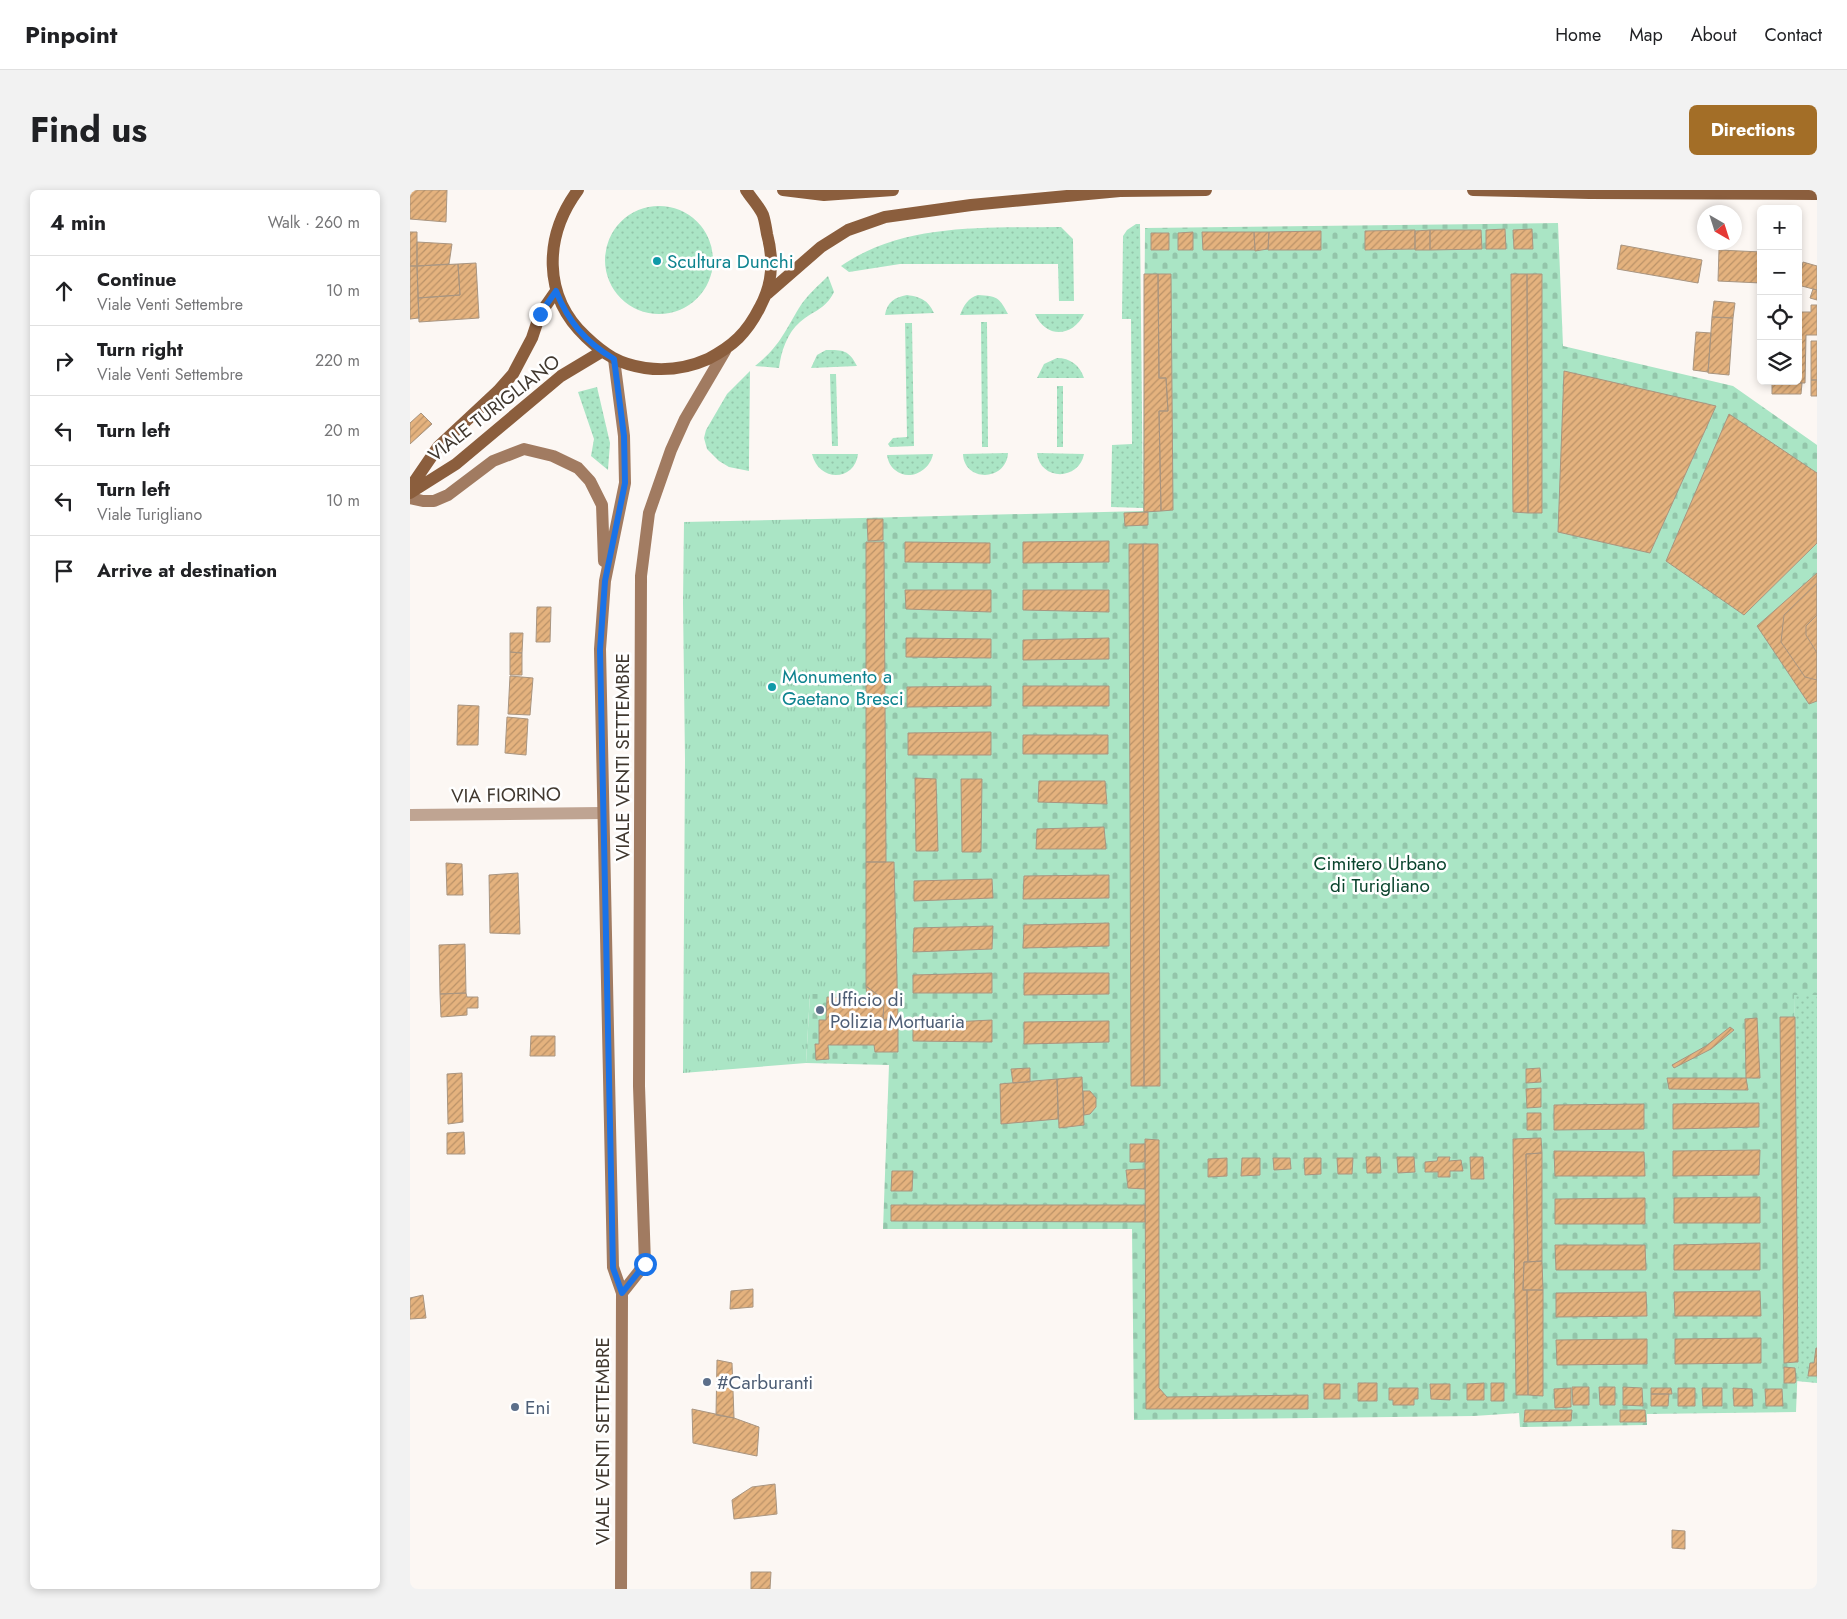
<!DOCTYPE html>
<html lang="en">
<head>
<meta charset="utf-8">
<style>
  body { margin:0; font-family:Jost,sans-serif; background:#f2f2f2; color:#202124 }
  .controls { position:absolute; right:15px; top:15px; display:grid; overflow:hidden; border-radius:8px; box-shadow:0 2px 8px #0003 }
  .controls button { width:45px; height:45px; display:grid; place-items:center; padding:0; border:0; border-bottom:1px solid #e0e0e0; background:#fff; color:#202124; font:25px sans-serif }
  .compass { position:absolute; left:1287px; top:15px; width:45px; height:45px; border-radius:50%; background:#fff; box-shadow:0 2px 8px #0003; rotate:141deg }
  .stop { position:absolute; width:15px; height:15px; margin:-11px; border:4px solid #1a73e8; border-radius:50%; background:#fff }
  .stop.end { background:#1a73e8; border-color:#fff; box-shadow:0 1px 5px #0008 }
  .list { margin:0; padding:0; list-style:none }
  h2 { display:flex; justify-content:space-between; align-items:center; height:65px; margin:0; padding:0 20px; font-size:21px }
  h2 small { font-size:16px; font-weight:400; color:#757577 }
  .list li { display:grid; grid-template-columns:32px 1fr auto; gap:15px; align-items:center; box-sizing:border-box; height:70px; padding:0 20px; border-top:1px solid #e0e0e0 }
  .list b { display:block; font-size:19px; white-space:nowrap }
  .list p { margin:0; font-size:16px; white-space:nowrap; color:#757577 }
  .list em { font-size:16px; font-style:normal; color:#757577 }
  .icon { flex:none; width:28px; height:28px; fill:none; stroke:currentColor; stroke-width:2; stroke-linecap:round; stroke-linejoin:round }
  .map { position:relative; flex:none; width:1407px; height:1399px; overflow:hidden; border-radius:8px }
  header { display:flex; align-items:center; gap:30px; box-sizing:border-box; height:70px; padding:0 25px; background:#fff; border-bottom:1px solid #e0e0e0 }
  header strong { font-size:24px }
  nav { display:flex; gap:28px; margin-inline-start:auto; font-size:18px }
  .intro { display:flex; align-items:center; justify-content:space-between; box-sizing:border-box; height:120px; padding:0 30px }
  h1 { margin:0; font-size:35px }
  .button { padding:12px 22px; border-radius:8px; background:#a36e27; color:#fff; font-size:18px; font-weight:700 }
  main { display:flex; gap:30px; padding:0 30px }
  aside { flex:1; background:#fff; border-radius:8px; box-shadow:0 2px 8px #0003 }
  .map>svg:first-child { display:block }
  .grass { fill:url(#grass-dots) }
  .cemetery { fill:url(#cemetery-stones) }
  .park { fill:url(#park-tufts) }
  .building { fill:url(#building-hatch); stroke:#a99580 }
  .lines { fill:none; stroke-linecap:round; stroke-linejoin:round }
  .street { stroke:#bfa492; stroke-width:12 }
  .secondary { stroke:#a17b61; stroke-width:12 }
  .primary { stroke:#8b5e3d; stroke-width:12 }
  .route { stroke:#1a73e8; stroke-width:6 }
  .culture-dot { fill:#0f9aa8; stroke:#fff; stroke-width:2 }
  .service-dot { fill:#5c6f8a; stroke:#fff; stroke-width:2 }
  .labels { text-anchor:middle; dominant-baseline:central; stroke-width:5; stroke-linejoin:round; paint-order:stroke }
  .culture-label { font-size:19px; fill:#0d838f; stroke:#fff; text-anchor:start }
  .street-label { font-size:19px; fill:#40382f; stroke:#fff }
  .park-label { font-size:19px; fill:#0a442d; stroke:#fff }
  .service-label { font-size:19px; fill:#4e5e75; stroke:#fff; text-anchor:start }
</style>
</head>
<body>
<header>
<strong>Pinpoint</strong>
<nav><a>Home</a><a>Map</a><a>About</a><a>Contact</a></nav>
</header>
<div class="intro"><h1>Find us</h1><a class="button">Directions</a></div>
<main>
<aside>
<h2>4 min<small>Walk · 260 m</small></h2>
<ul class="list">
<li><svg class="icon" aria-label="ahead" viewBox="0 0 24 24"><path d="M12 20V5M6 11l6-6 6 6"/></svg><div><b>Continue</b><p>Viale Venti Settembre</p></div><em>10 m</em></li>
<li><svg class="icon" aria-label="right" viewBox="0 0 24 24"><path d="M7 20v-9h11M14 6l5 5-5 5"/></svg><div><b>Turn right</b><p>Viale Venti Settembre</p></div><em>220 m</em></li>
<li><svg class="icon" aria-label="left" viewBox="0 0 24 24"><path d="M17 20v-9H6M10 6l-5 5 5 5"/></svg><div><b>Turn left</b></div><em>20 m</em></li>
<li><svg class="icon" aria-label="left" viewBox="0 0 24 24"><path d="M17 20v-9H6M10 6l-5 5 5 5"/></svg><div><b>Turn left</b><p>Viale Turigliano</p></div><em>10 m</em></li>
<li><svg class="icon" aria-label="arrive" viewBox="0 0 24 24"><path d="M6 21V4h12l-3 4 3 4H6"/></svg><div><b>Arrive at destination</b></div></li>
</ul>
</aside>
<div class="map">
<svg width="1407" height="1399" viewBox="0 0 1407 1399">
  <defs>
    <pattern id="grass-dots" width="8" height="8" patternUnits="userSpaceOnUse" patternTransform="scale(1.25)"><rect width="8" height="8" fill="#aae5c5"/><path d="M2 2h.1M6 6h.1" fill="none" stroke="#93c5aa" stroke-width="1.8" stroke-linecap="round"/></pattern>
    <pattern id="cemetery-stones" width="16" height="16" patternUnits="userSpaceOnUse" patternTransform="scale(1.25)"><rect width="16" height="16" fill="#aae5c5"/><path d="M2 7V4a2 2 0 0 1 4 0v3zM10 15v-3a2 2 0 0 1 4 0v3z" fill="#93c5aa"/></pattern>
    <pattern id="park-tufts" width="24" height="20" patternUnits="userSpaceOnUse" patternTransform="scale(1.25)"><rect width="24" height="20" fill="#aae5c5"/><path d="M3 7l-1-3M5 7V3M7 7l1-3M15 17l-1-3M17 17v-4M19 17l1-3" fill="none" stroke="#93c5aa"/></pattern>
    <pattern id="building-hatch" width="6" height="6" patternUnits="userSpaceOnUse" patternTransform="scale(1.25)"><rect width="6" height="6" fill="#e4b27e"/><path d="M-1 1l2-2M0 6l6-6M5 7l2-2" fill="none" stroke="#ba9268"/></pattern>
  </defs>
  <rect width="100%" height="100%" fill="#fcf7f3"/>
  <path class="grass" d="M195 70a54 54 0 1 1 108 0a54 54 0 1 1-108 0Z
    M 726,34 L 730,34 L 733,318 L 701,317 L 702,255 L 722,254 L 721,129 L 712,129 L 713,46 L 717,40 Z
    M 651,37 L 663,49 L 664,111 L 649,111 L 648,74 L 490,74 L 439,82 L 431,76 C 494,32 578,38 651,37 Z
    M 418,86 L 424,102 C 415,120 404,120 390,132 C 377,143 371,162 369,178 L 345,176 C 369,157 374,143 389,118 C 397,105 408,96 418,86 Z
    M 497,105 C 511,107 518,110 524,123 L 475,125 C 477,112 485,107 497,105 Z
    M 568,105 C 587,106 589,107 598,124 L 550,125 C 554,115 558,108 568,105 Z
    M 625,124 L 674,124 C 663,147 636,149 625,124 Z
    M 571,132 L 577,132 L 578,257 L 572,257 Z
    M 495,133 L 502,133 L 504,256 L 480,257 L 478,254 L 483,248 L 497,247 Z
    M 416,160 C 433,160 439,160 447,176 L 401,178 L 407,165 Z
    M 647,168 C 660,168 670,175 674,188 L 627,188 L 634,174 Z
    M 340,181 L 339,269 L 339,281 L 319,277 L 309,271 L 297,259 L 294,248 L 296,240 L 317,204 Z
    M 420,184 L 426,184 L 428,256 L 422,256 Z
    M 647,196 L 653,196 L 653,257 L 647,257 Z
    M 187,197 L 200,253 L 198,280 L 181,266 L 184,249 L 168,202 Z
    M 598,263 C 596,292 554,292 553,264 Z
    M 627,263 L 674,264 C 669,291 630,291 627,263 Z
    M 402,264 L 448,264 C 445,291 409,293 402,264 Z
    M 523,264 C 520,281 499,292 485,280 C 480,276 478,271 477,265 Z
    M 1384,805 L 1407,805 L 1407,1193 L 1386,1191 L 1388,1172 Z"/>
  <path class="cemetery" d="M 1148,33 L 1153,156 L 1323,196 L 1407,255 L 1407,805 L 1384,805 L 1388,1172 L 1386,1222 L 1237,1224 L 1237,1235 L 1110,1237 L 1109,1223 L 1064,1226 L 724,1230 L 722,1039 L 473,1039 L 479,875 L 396,873 L 400,804 L 452,804 L 452,328 L 733,321 L 735,38 Z"/>
  <path class="park" d="M 452,328 L 452,804 L 400,804 L 396,873 L 273,883 L 275,570 L 273,413 L 274,332 Z"/>
  <path class="building" d="M 0,0 L 37,0 L 36,32 L 0,29 Z
    M 1095,39 L 1096,59 L 1076,59 L 1076,40 Z
    M 1122,39 L 1123,59 L 1104,59 L 1103,40 Z
    M 1005,40 L 1005,59 L 955,60 L 955,41 Z
    M 1020,40 L 1020,60 L 1005,60 L 1005,41 Z
    M 1020,40 L 1071,40 L 1072,59 L 1020,60 Z
    M 911,41 L 911,60 L 858,60 L 859,42 Z
    M 0,42 L 7,42 L 7,76 L 0,76 Z
    M 783,42 L 783,60 L 768,60 L 768,43 Z
    M 792,42 L 844,42 L 845,60 L 793,60 Z
    M 844,42 L 859,42 L 858,59 L 845,61 Z
    M 741,43 L 759,43 L 759,60 L 741,60 Z
    M 7,52 L 42,54 L 39,74 L 7,76 Z
    M 1211,55 L 1292,70 L 1288,93 L 1207,79 Z
    M 1309,60 L 1351,62 L 1351,93 L 1308,91 Z
    M 1393,72 L 1407,76 L 1407,100 L 1388,95 Z
    M 66,73 L 69,128 L 9,132 L 8,108 L 50,105 L 48,74 Z
    M 48,74 L 50,105 L 8,108 L 7,76 Z
    M 0,76 L 7,76 L 9,128 L 0,129 Z
    M 734,84 L 748,84 L 749,188 L 756,188 L 758,221 L 749,221 L 751,321 L 734,322 Z
    M 748,84 L 761,84 L 763,320 L 751,321 L 749,221 L 758,221 L 756,188 L 749,188 Z
    M 1101,84 L 1117,84 L 1118,323 L 1103,322 Z
    M 1117,84 L 1132,84 L 1132,323 L 1118,323 Z
    M 1403,99 L 1407,100 L 1407,110 L 1400,108 Z
    M 1304,111 L 1325,113 L 1323,128 L 1302,127 Z
    M 1401,115 L 1407,115 L 1407,145 L 1396,145 L 1395,193 L 1357,192 L 1388,191 L 1388,122 L 1401,122 Z
    M 1302,127 L 1323,128 L 1319,185 L 1298,183 Z
    M 1286,142 L 1301,143 L 1298,182 L 1283,180 Z
    M 1401,151 L 1407,151 L 1407,190 L 1401,190 Z
    M 1154,181 L 1306,216 L 1240,363 L 1148,342 Z
    M 1401,190 L 1407,190 L 1407,206 L 1401,206 Z
    M 1362,192 L 1392,193 L 1391,204 L 1362,204 Z
    M 11,223 L 22,234 L 0,254 L 0,233 Z
    M 1319,224 L 1407,283 L 1407,353 L 1334,425 L 1256,371 Z
    M 738,322 L 738,335 L 715,336 L 714,323 Z
    M 457,329 L 473,329 L 473,350 L 458,351 Z
    M 699,351 L 699,372 L 613,373 L 613,352 Z
    M 456,352 L 474,352 L 476,672 L 456,672 Z
    M 495,352 L 580,353 L 580,373 L 495,372 Z
    M 719,354 L 733,354 L 734,896 L 721,896 Z
    M 733,354 L 748,354 L 750,896 L 734,896 Z
    M 1407,383 L 1407,511 L 1399,514 L 1347,436 Z
    M 1407,393 L 1407,425 L 1396,436 L 1396,445 L 1407,463 L 1407,490 L 1395,487 L 1371,452 L 1374,425 Z
    M 495,400 L 581,400 L 581,422 L 496,419 Z
    M 613,400 L 699,400 L 699,422 L 613,420 Z
    M 127,417 L 141,417 L 140,452 L 126,452 Z
    M 100,443 L 113,443 L 112,463 L 100,462 Z
    M 496,448 L 581,449 L 581,468 L 496,467 Z
    M 699,448 L 699,469 L 613,470 L 613,450 Z
    M 100,462 L 112,463 L 112,485 L 100,485 Z
    M 100,486 L 123,488 L 120,525 L 98,524 Z
    M 581,496 L 581,516 L 497,517 L 497,497 Z
    M 613,496 L 699,496 L 699,516 L 613,516 Z
    M 48,515 L 69,516 L 68,555 L 47,555 Z
    M 97,527 L 118,529 L 116,565 L 95,563 Z
    M 581,542 L 581,565 L 498,565 L 498,543 Z
    M 613,545 L 698,545 L 698,564 L 613,564 Z
    M 505,588 L 526,589 L 528,661 L 506,661 Z
    M 551,589 L 572,589 L 571,662 L 552,662 Z
    M 629,591 L 695,591 L 697,614 L 628,612 Z
    M 694,637 L 696,659 L 626,659 L 627,639 Z
    M 456,672 L 484,672 L 488,829 L 473,830 L 474,810 L 456,796 Z
    M 36,673 L 52,674 L 53,705 L 37,705 Z
    M 108,683 L 110,744 L 80,743 L 79,685 Z
    M 699,685 L 699,708 L 613,709 L 614,686 Z
    M 582,689 L 583,708 L 504,711 L 504,691 Z
    M 699,733 L 699,756 L 613,758 L 614,735 Z
    M 583,736 L 582,759 L 503,762 L 504,738 Z
    M 55,754 L 56,803 L 30,804 L 29,755 Z
    M 582,783 L 582,803 L 503,803 L 503,785 Z
    M 614,783 L 699,783 L 699,804 L 614,805 Z
    M 456,796 L 474,810 L 473,830 L 488,829 L 488,862 L 465,862 L 464,855 L 418,855 L 419,869 L 406,870 L 405,854 L 409,854 L 409,830 L 416,830 L 417,807 L 457,809 Z
    M 56,803 L 57,807 L 68,807 L 68,818 L 57,818 L 57,825 L 31,827 L 30,804 Z
    M 1370,827 L 1385,827 L 1388,1172 L 1386,1172 L 1374,1173 Z
    M 1347,828 L 1350,888 L 1336,888 L 1335,829 Z
    M 582,830 L 582,852 L 503,851 L 503,834 Z
    M 699,831 L 699,852 L 614,854 L 614,832 Z
    M 1320,837 L 1324,840 L 1301,859 L 1264,878 L 1262,875 L 1296,856 Z
    M 121,846 L 145,846 L 145,866 L 120,866 Z
    M 620,878 L 620,892 L 603,893 L 601,879 Z
    M 1130,878 L 1131,892 L 1116,893 L 1116,879 Z
    M 52,883 L 53,932 L 38,934 L 37,884 Z
    M 672,887 L 674,935 L 649,938 L 647,889 Z
    M 1257,888 L 1336,888 L 1338,900 L 1259,899 Z
    M 647,889 L 648,929 L 591,934 L 590,894 Z
    M 1131,898 L 1131,917 L 1117,918 L 1116,899 Z
    M 673,901 L 680,901 L 686,908 L 686,917 L 680,924 L 674,925 Z
    M 1349,913 L 1349,937 L 1263,939 L 1263,914 Z
    M 1234,914 L 1234,939 L 1144,940 L 1144,915 Z
    M 1117,923 L 1131,923 L 1131,940 L 1117,940 Z
    M 54,942 L 55,964 L 37,964 L 37,943 Z
    M 1131,948 L 1132,963 L 1116,964 L 1118,1072 L 1114,1072 L 1113,1100 L 1117,1100 L 1118,1205 L 1106,1205 L 1103,949 Z
    M 735,949 L 749,950 L 749,1198 L 757,1207 L 898,1205 L 898,1219 L 736,1219 Z
    M 720,954 L 735,954 L 735,972 L 720,972 Z
    M 1350,960 L 1349,985 L 1263,986 L 1263,961 Z
    M 1144,961 L 1234,962 L 1235,986 L 1145,986 Z
    M 1132,963 L 1132,1071 L 1118,1072 L 1116,964 Z
    M 956,967 L 970,967 L 971,983 L 957,983 Z
    M 987,967 L 1004,967 L 1005,982 L 988,983 Z
    M 1028,967 L 1040,967 L 1039,971 L 1051,970 L 1053,981 L 1040,981 L 1040,987 L 1028,987 L 1028,982 L 1015,982 L 1015,972 L 1027,971 Z
    M 1060,967 L 1073,967 L 1074,989 L 1061,989 Z
    M 817,968 L 817,986 L 798,987 L 798,969 Z
    M 832,968 L 850,968 L 850,985 L 831,986 Z
    M 863,968 L 880,968 L 881,979 L 864,980 Z
    M 894,968 L 911,968 L 911,984 L 895,985 Z
    M 927,968 L 943,968 L 942,984 L 928,984 Z
    M 735,979 L 735,999 L 718,998 L 716,980 Z
    M 482,981 L 503,981 L 502,1001 L 481,1001 Z
    M 1350,1007 L 1350,1033 L 1264,1033 L 1264,1008 Z
    M 1235,1008 L 1235,1034 L 1145,1034 L 1145,1009 Z
    M 481,1015 L 735,1015 L 735,1032 L 481,1031 Z
    M 1350,1053 L 1350,1080 L 1264,1080 L 1264,1055 Z
    M 1145,1055 L 1235,1055 L 1236,1080 L 1146,1080 Z
    M 1132,1071 L 1133,1100 L 1113,1100 L 1114,1072 Z
    M 343,1099 L 343,1117 L 320,1119 L 321,1101 Z
    M 1117,1100 L 1133,1100 L 1133,1206 L 1118,1205 Z
    M 1350,1101 L 1351,1126 L 1265,1126 L 1264,1102 Z
    M 1236,1102 L 1237,1126 L 1146,1127 L 1146,1103 Z
    M 13,1105 L 16,1128 L 0,1129 L 0,1108 Z
    M 1351,1148 L 1351,1173 L 1265,1174 L 1265,1149 Z
    M 1237,1149 L 1237,1174 L 1147,1175 L 1146,1150 Z
    M 1406,1158 L 1407,1158 L 1407,1186 L 1398,1186 L 1400,1173 L 1404,1173 Z
    M 307,1170 L 322,1173 L 324,1228 L 306,1225 Z
    M 1374,1177 L 1385,1178 L 1386,1191 L 1385,1193 L 1374,1193 Z
    M 948,1193 L 967,1193 L 967,1211 L 948,1211 Z
    M 1074,1193 L 1074,1210 L 1057,1210 L 1057,1194 Z
    M 1081,1193 L 1094,1193 L 1094,1211 L 1081,1211 Z
    M 914,1194 L 930,1194 L 930,1209 L 914,1209 Z
    M 1020,1194 L 1040,1194 L 1040,1210 L 1021,1209 Z
    M 1162,1197 L 1179,1197 L 1179,1215 L 1163,1215 Z
    M 1189,1197 L 1205,1197 L 1205,1215 L 1190,1215 Z
    M 1213,1197 L 1232,1198 L 1233,1216 L 1213,1215 Z
    M 979,1198 L 1008,1198 L 1008,1209 L 1004,1209 L 1004,1215 L 983,1215 L 983,1210 L 979,1210 Z
    M 1161,1198 L 1161,1217 L 1145,1218 L 1144,1199 Z
    M 1241,1198 L 1261,1198 L 1262,1204 L 1241,1204 Z
    M 1268,1198 L 1285,1198 L 1285,1216 L 1268,1216 Z
    M 1292,1198 L 1312,1198 L 1312,1216 L 1293,1216 Z
    M 1323,1198 L 1342,1199 L 1343,1216 L 1324,1216 Z
    M 1355,1199 L 1372,1199 L 1373,1216 L 1356,1216 Z
    M 1241,1204 L 1259,1204 L 1258,1216 L 1241,1216 Z
    M 282,1219 L 324,1228 L 349,1237 L 347,1266 L 283,1253 Z
    M 1115,1220 L 1162,1220 L 1161,1231 L 1114,1232 Z
    M 1235,1220 L 1236,1232 L 1210,1232 L 1210,1220 Z
    M 365,1294 L 367,1324 L 324,1329 L 322,1310 L 342,1297 Z
    M 1262,1340 L 1275,1341 L 1275,1359 L 1262,1358 Z
    M 341,1382 L 361,1382 L 360,1399 L 341,1399 Z"/>
  <g class="lines">
    <path class="street" d="M 0,625 L 193,623"/>
    <path class="secondary" d="M 204,169 L 214,246 L 215,293 L 195,391 L 190,459 L 203,1077 L 212,1103 L 211,1399
      M 0,308 L 13,311 L 24,311 L 38,305 L 83,271 L 114,259 L 143,266 L 168,278 L 180,291 L 192,315 L 194,371
      M 212,1103 L 235,1074 L 229,896 L 231,386 L 239,323 L 261,260 L 275,229 L 315,161"/>
    <path class="primary" d="M 168,0 C 134,46 132,106 176,147 C 195,165 209,174 235,178 C 257,181 278,178 298,169 C 323,156 337,143 350,117 C 363,93 364,70 357,44 C 356,38 355,31 353,25 C 349,16 341,8 336,0
      M 373,0 L 414,5 L 483,0
      M 1063,0 L 1179,3 L 1407,4
      M 357,104 L 411,57 L 438,40 L 475,27 L 561,15 L 710,1 L 796,0
      M 0,298 L 28,257 L 88,201 L 103,184 L 122,148 L 130,124 L 146,101
      M 0,303 L 46,274 L 151,186 L 191,162"/>
  </g>
  <g class="lines">
    <path class="route" d="M 130,124 L 146,101 C 158,131 175,152 204,169 L 214,246 L 215,293 L 195,391 L 190,460 L 203,1078 L 212,1103 L 235,1074"/>
  </g>
  <g class="culture-dot">
    <circle cx="247" cy="71" r="5"/>
    <circle cx="362" cy="497" r="5"/>
  </g>
  <g class="service-dot">
    <circle cx="410" cy="820" r="5"/>
    <circle cx="297" cy="1192" r="5"/>
    <circle cx="105" cy="1217" r="5"/>
  </g>
  <g class="labels">
    <g class="culture-label">
      <text x="257" y="71">Scultura Dunchi</text>
      <text x="372" y="486">Monumento a<tspan x="372" dy="22">Gaetano Bresci</tspan></text>
    </g>
    <g class="street-label">
      <text transform="translate(84 218) rotate(-38)">VIALE TURIGLIANO</text>
      <text transform="translate(212 567) rotate(-90)">VIALE VENTI SETTEMBRE</text>
      <text transform="translate(96 605) rotate(-1)">VIA FIORINO</text>
      <text transform="translate(192 1251) rotate(-90)">VIALE VENTI SETTEMBRE</text>
    </g>
    <g class="park-label">
      <text x="970" y="673">Cimitero Urbano<tspan x="970" dy="22">di Turigliano</tspan></text>
    </g>
    <g class="service-label">
      <text x="420" y="809">Ufficio di<tspan x="420" dy="22">Polizia Mortuaria</tspan></text>
      <text x="307" y="1192">#Carburanti</text>
      <text x="115" y="1217">Eni</text>
    </g>
  </g>
</svg>
<div class="controls">
<button>+</button>
<button>−</button>
<button><svg class="icon" aria-label="locate" viewBox="0 0 24 24"><circle cx="12" cy="12" r="6"/><path d="M12 2v4M12 18v4M2 12h4M18 12h4"/></svg></button>
<button><svg class="icon" aria-label="layers" viewBox="0 0 24 24"><path d="M12 4l9 5-9 5-9-5zM3 14l9 5 9-5"/></svg></button>
</div>
<svg class="compass" viewBox="-18 -18 36 36"><path d="M0-13l5 13h-10z" fill="#e53935"/><path d="M0 13l5-13h-10z" fill="#757577"/></svg>
<div class="stop" style="left:235px;top:1074px"></div>
<div class="stop end" style="left:130px;top:124px"></div>
</div>
</main>
</body>
</html>
